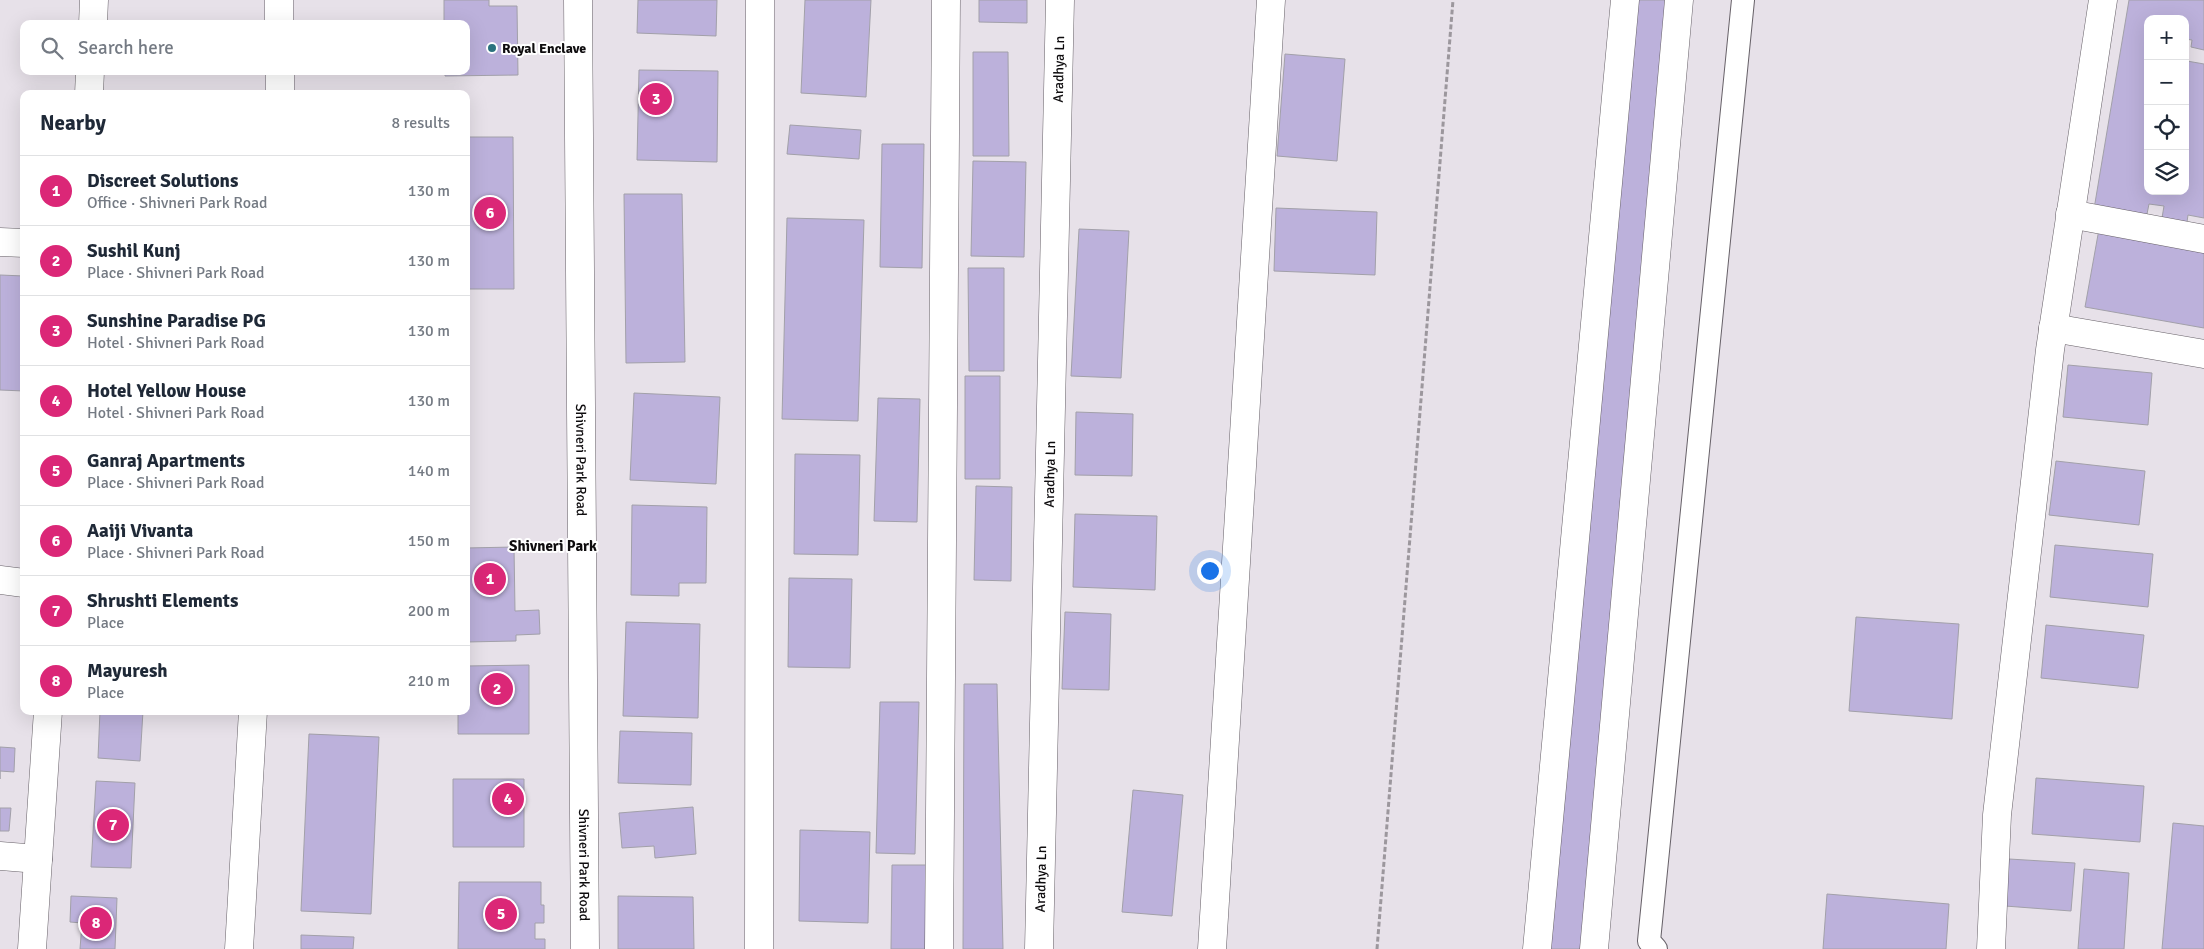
<!DOCTYPE html>
<html lang="en">
<head>
<meta charset="utf-8">
<style>
  body { margin:0; font-family:Signika,sans-serif; background:#f2f2f3; color:#1f2937 }
  .controls { position:absolute; right:15px; top:15px; display:grid; overflow:hidden; border-radius:10px; box-shadow:0 5px 20px #0002 }
  .controls button { width:45px; height:45px; display:grid; place-items:center; padding:0; border:0; border-bottom:1px solid #e0e1e3; background:#fff; color:#1f2937; font:25px sans-serif }
  .you { position:absolute; left:1209px; top:570px; width:18px; height:18px; margin:-12px; border:4px solid #fff; border-radius:50%; background:#1a73e8; box-shadow:0 0 0 8px #1a73e833 }
  .badge { display:grid; place-items:center; width:32px; height:32px; border-radius:50%; background:#db2777; color:#fff; font-size:16px; font-weight:700 }
  .pin { position:absolute; translate:-50% -50%; border:2px solid #fff; box-shadow:0 1px 5px #0006 }
  .list { margin:0; padding:0; list-style:none }
  h2 { display:flex; justify-content:space-between; align-items:center; height:65px; margin:0; padding:0 20px; font-size:21px }
  h2 small { font-size:16px; font-weight:400; color:#747a83 }
  .list li { display:grid; grid-template-columns:32px 1fr auto; gap:15px; align-items:center; box-sizing:border-box; height:70px; padding:0 20px; border-top:1px solid #e0e1e3 }
  .list b { display:block; font-size:19px; white-space:nowrap }
  .list p { margin:0; font-size:16px; white-space:nowrap; color:#747a83 }
  .list em { font-size:16px; font-style:normal; color:#747a83 }
  .icon { flex:none; width:28px; height:28px; fill:none; stroke:currentColor; stroke-width:2; stroke-linecap:round; stroke-linejoin:round }
  .map { position:relative; flex:none; width:2204px; height:949px; overflow:hidden }
  .search { position:absolute; background:#fff; box-shadow:0 5px 20px #0002; left:20px; top:20px; width:450px; height:55px; display:flex; align-items:center; gap:12px; box-sizing:border-box; padding:0 18px; border-radius:10px; color:#747a83; font-size:19px }
  .panel { position:absolute; background:#fff; box-shadow:0 5px 20px #0002; left:20px; top:90px; width:450px; height:625px; border-radius:10px }
  .map>svg:first-child { display:block }
  .building { fill:#bcb1db; stroke:#a2a0a9 }
  .lines { fill:none; stroke-linecap:round; stroke-linejoin:round }
  .service-casing { stroke:#676168; stroke-width:24 }
  .minor-casing { stroke:#676168; stroke-width:29 }
  .path { stroke:#9c979d; stroke-width:3; stroke-dasharray:5 2.5; stroke-linecap:butt }
  .service { stroke:#fff; stroke-width:22 }
  .minor { stroke:#fff; stroke-width:28 }
  .poi-dot { fill:#2b727e; stroke:#fff; stroke-width:2 }
  .labels { text-anchor:middle; dominant-baseline:central; stroke-width:4; stroke-linejoin:round; paint-order:stroke }
  .poi-label { font-size:14px; font-weight:bold; fill:#0e0c0e; stroke:#fff; text-anchor:start }
  .street-label { font-size:14px; fill:#0e0c0e; stroke:#fff }
  .neighbourhood-label { font-size:15px; font-weight:bold; fill:#0e0c0e; stroke:#fff }
</style>
</head>
<body>
<div class="map">
<svg width="2204" height="949" viewBox="0 0 2204 949">
  <rect width="100%" height="100%" fill="#e7e1e9"/>
  <path class="building" d="M 444,0 L 489,0 L 489,6 L 517,6 L 518,75 L 445,76 L 445,71 L 466,71 L 466,24 L 444,24 Z
    M 638,0 L 717,0 L 716,36 L 637,33 Z
    M 805,0 L 871,0 L 866,97 L 801,93 Z
    M 979,0 L 1027,0 L 1027,23 L 979,22 Z
    M 1636,0 L 1671,0 L 1586,949 L 1550,949 Z
    M 2129,0 L 2204,0 L 2204,50 L 2191,47 L 2192,40 L 2185,39 L 2185,19 L 2148,19 L 2148,191 L 2185,191 L 2185,69 L 2187,61 L 2204,64 L 2204,218 L 2188,215 L 2187,222 L 2162,218 L 2164,206 L 2149,204 L 2146,219 L 2094,209 Z
    M 973,52 L 1008,52 L 1009,156 L 973,156 Z
    M 1285,54 L 1345,59 L 1337,161 L 1277,156 Z
    M 639,70 L 718,71 L 717,162 L 637,160 Z
    M 790,125 L 861,130 L 859,159 L 787,154 Z
    M 466,137 L 513,137 L 514,289 L 466,289 Z
    M 882,144 L 924,144 L 922,268 L 880,267 Z
    M 973,161 L 1026,162 L 1024,257 L 971,256 Z
    M 624,194 L 682,194 L 685,362 L 626,363 Z
    M 1276,208 L 1377,212 L 1375,275 L 1274,271 Z
    M 787,218 L 864,220 L 858,421 L 782,419 Z
    M 1079,229 L 1129,231 L 1121,378 L 1071,376 Z
    M 2099,229 L 2204,247 L 2204,328 L 2085,307 Z
    M 968,268 L 1004,268 L 1004,371 L 969,371 Z
    M 0,275 L 24,276 L 24,391 L 0,390 Z
    M 2068,365 L 2152,373 L 2148,425 L 2063,417 Z
    M 965,376 L 1000,376 L 1000,479 L 965,479 Z
    M 634,393 L 720,397 L 716,484 L 630,480 Z
    M 878,398 L 920,399 L 917,522 L 874,521 Z
    M 1076,412 L 1133,414 L 1132,476 L 1075,475 Z
    M 795,454 L 860,455 L 858,555 L 794,554 Z
    M 2056,461 L 2145,471 L 2139,525 L 2049,515 Z
    M 976,486 L 1012,487 L 1011,581 L 974,580 Z
    M 632,505 L 707,507 L 706,583 L 679,583 L 679,596 L 631,595 Z
    M 1075,514 L 1157,516 L 1155,590 L 1073,587 Z
    M 2055,545 L 2153,554 L 2148,607 L 2050,597 Z
    M 514,547 L 515,611 L 539,610 L 540,634 L 516,635 L 516,641 L 466,642 L 466,548 Z
    M 789,578 L 852,579 L 850,668 L 788,667 Z
    M 1065,612 L 1111,614 L 1109,690 L 1062,689 Z
    M 1856,617 L 1959,624 L 1952,719 L 1849,711 Z
    M 626,622 L 700,624 L 698,718 L 623,716 Z
    M 2046,625 L 2144,635 L 2138,688 L 2041,678 Z
    M 529,665 L 529,734 L 458,734 L 458,711 L 466,711 L 466,666 Z
    M 964,684 L 997,684 L 1003,949 L 963,949 Z
    M 880,702 L 919,702 L 915,854 L 876,853 Z
    M 100,711 L 143,711 L 140,761 L 98,758 Z
    M 620,731 L 692,733 L 691,785 L 618,783 Z
    M 309,734 L 379,737 L 371,914 L 301,911 Z
    M 0,747 L 15,748 L 14,772 L 0,771 L 0,779 Z
    M 2036,778 L 2144,786 L 2140,842 L 2032,834 Z
    M 453,779 L 524,779 L 524,847 L 453,847 Z
    M 96,781 L 135,783 L 131,868 L 91,867 Z
    M 1133,790 L 1183,795 L 1172,916 L 1122,912 Z
    M 693,807 L 696,854 L 655,858 L 654,846 L 622,848 L 619,813 Z
    M 0,808 L 11,808 L 9,831 L 0,831 Z
    M 2173,823 L 2204,826 L 2204,949 L 2162,949 Z
    M 800,830 L 870,832 L 868,923 L 799,921 Z
    M 2009,859 L 2075,863 L 2071,911 L 2005,906 Z
    M 892,865 L 927,865 L 925,949 L 891,949 Z
    M 2084,869 L 2129,873 L 2124,949 L 2078,949 Z
    M 459,882 L 541,882 L 541,905 L 544,905 L 544,923 L 535,923 L 535,939 L 545,939 L 545,949 L 458,949 Z
    M 1827,894 L 1949,904 L 1946,949 L 1823,949 Z
    M 71,896 L 117,898 L 115,949 L 80,949 L 82,923 L 70,922 Z
    M 618,896 L 693,897 L 694,949 L 618,949 Z
    M 301,935 L 354,937 L 353,949 L 301,949 Z"/>
  <g class="lines">
    <defs>
      <path id="service" d="M 1656,949 L 1649,941 L 1743,0"/>
      <g id="minor">
        <path d="M 279,0 L 279,24"/>
        <path id="s1" d="M 578,0 L 585,949"/>
        <path d="M 93,24 L 94,0"/>
        <path d="M 280,71 L 280,94"/>
        <path d="M 89,94 L 90,71"/>
        <path d="M 2070,214 L 2204,239"/>
        <path d="M 0,242 L 24,243"/>
        <path d="M 2053,328 L 2204,354"/>
        <path d="M 0,580 L 24,583"/>
        <path d="M 0,856 L 38,859"/>
        <path d="M 32,949 L 48,711"/>
        <path d="M 239,949 L 253,711"/>
        <path d="M 759,949 L 760,0"/>
        <path d="M 939,949 L 946,0"/>
        <path id="s2" d="M 1039,949 L 1060,0"/>
        <path d="M 1212,949 L 1271,0"/>
        <path d="M 1537,949 L 1625,0"/>
        <path d="M 1594,949 L 1679,0"/>
        <path d="M 1991,949 L 1997,815 L 2050,350 L 2103,0"/>
      </g>
    </defs>
    <use href="#service" class="service-casing"/>
    <use href="#minor" class="minor-casing"/>
    <path class="path" d="M 1377,949 L 1453,0"/>
    <use href="#service" class="service"/>
    <use href="#minor" class="minor"/>
  </g>
  <circle class="poi-dot" cx="492" cy="48" r="5"/>
  <g class="labels">
    <g class="poi-label">
      <text x="502" y="48">Royal Enclave</text>
    </g>
    <g class="street-label">
      <text stroke="none"><textPath href="#s2" startOffset="880">Aradhya Ln</textPath></text>
      <text stroke="none"><textPath href="#s1" startOffset="460">Shivneri Park Road</textPath></text>
      <text stroke="none"><textPath href="#s2" startOffset="475">Aradhya Ln</textPath></text>
      <text stroke="none"><textPath href="#s1" startOffset="865">Shivneri Park Road</textPath></text>
      <text stroke="none"><textPath href="#s2" startOffset="70">Aradhya Ln</textPath></text>
    </g>
    <g class="neighbourhood-label">
      <text x="553" y="546">Shivneri Park</text>
    </g>
  </g>
</svg>
<div class="controls">
<button>+</button>
<button>−</button>
<button><svg class="icon" aria-label="locate" viewBox="0 0 24 24"><circle cx="12" cy="12" r="6"/><path d="M12 2v4M12 18v4M2 12h4M18 12h4"/></svg></button>
<button><svg class="icon" aria-label="layers" viewBox="0 0 24 24"><path d="M12 4l9 5-9 5-9-5zM3 14l9 5 9-5"/></svg></button>
</div>
<div class="you"></div>
<div class="pin badge" style="left:490px;top:579px">1</div>
<div class="pin badge" style="left:497px;top:689px">2</div>
<div class="pin badge" style="left:656px;top:99px">3</div>
<div class="pin badge" style="left:508px;top:799px">4</div>
<div class="pin badge" style="left:501px;top:914px">5</div>
<div class="pin badge" style="left:490px;top:213px">6</div>
<div class="pin badge" style="left:113px;top:825px">7</div>
<div class="pin badge" style="left:96px;top:923px">8</div>
<div class="search"><svg class="icon" aria-label="search" viewBox="0 0 24 24"><circle cx="10" cy="10" r="6"/><path d="M15 15l6 6"/></svg>Search here</div>
<section class="panel">
<h2>Nearby<small>8 results</small></h2>
<ul class="list">
<li><span class="badge">1</span><div><b>Discreet Solutions</b><p>Office · Shivneri Park Road</p></div><em>130 m</em></li>
<li><span class="badge">2</span><div><b>Sushil Kunj</b><p>Place · Shivneri Park Road</p></div><em>130 m</em></li>
<li><span class="badge">3</span><div><b>Sunshine Paradise PG</b><p>Hotel · Shivneri Park Road</p></div><em>130 m</em></li>
<li><span class="badge">4</span><div><b>Hotel Yellow House</b><p>Hotel · Shivneri Park Road</p></div><em>130 m</em></li>
<li><span class="badge">5</span><div><b>Ganraj Apartments</b><p>Place · Shivneri Park Road</p></div><em>140 m</em></li>
<li><span class="badge">6</span><div><b>Aaiji Vivanta</b><p>Place · Shivneri Park Road</p></div><em>150 m</em></li>
<li><span class="badge">7</span><div><b>Shrushti Elements</b><p>Place</p></div><em>200 m</em></li>
<li><span class="badge">8</span><div><b>Mayuresh</b><p>Place</p></div><em>210 m</em></li>
</ul>
</section>
</div>
</body>
</html>
